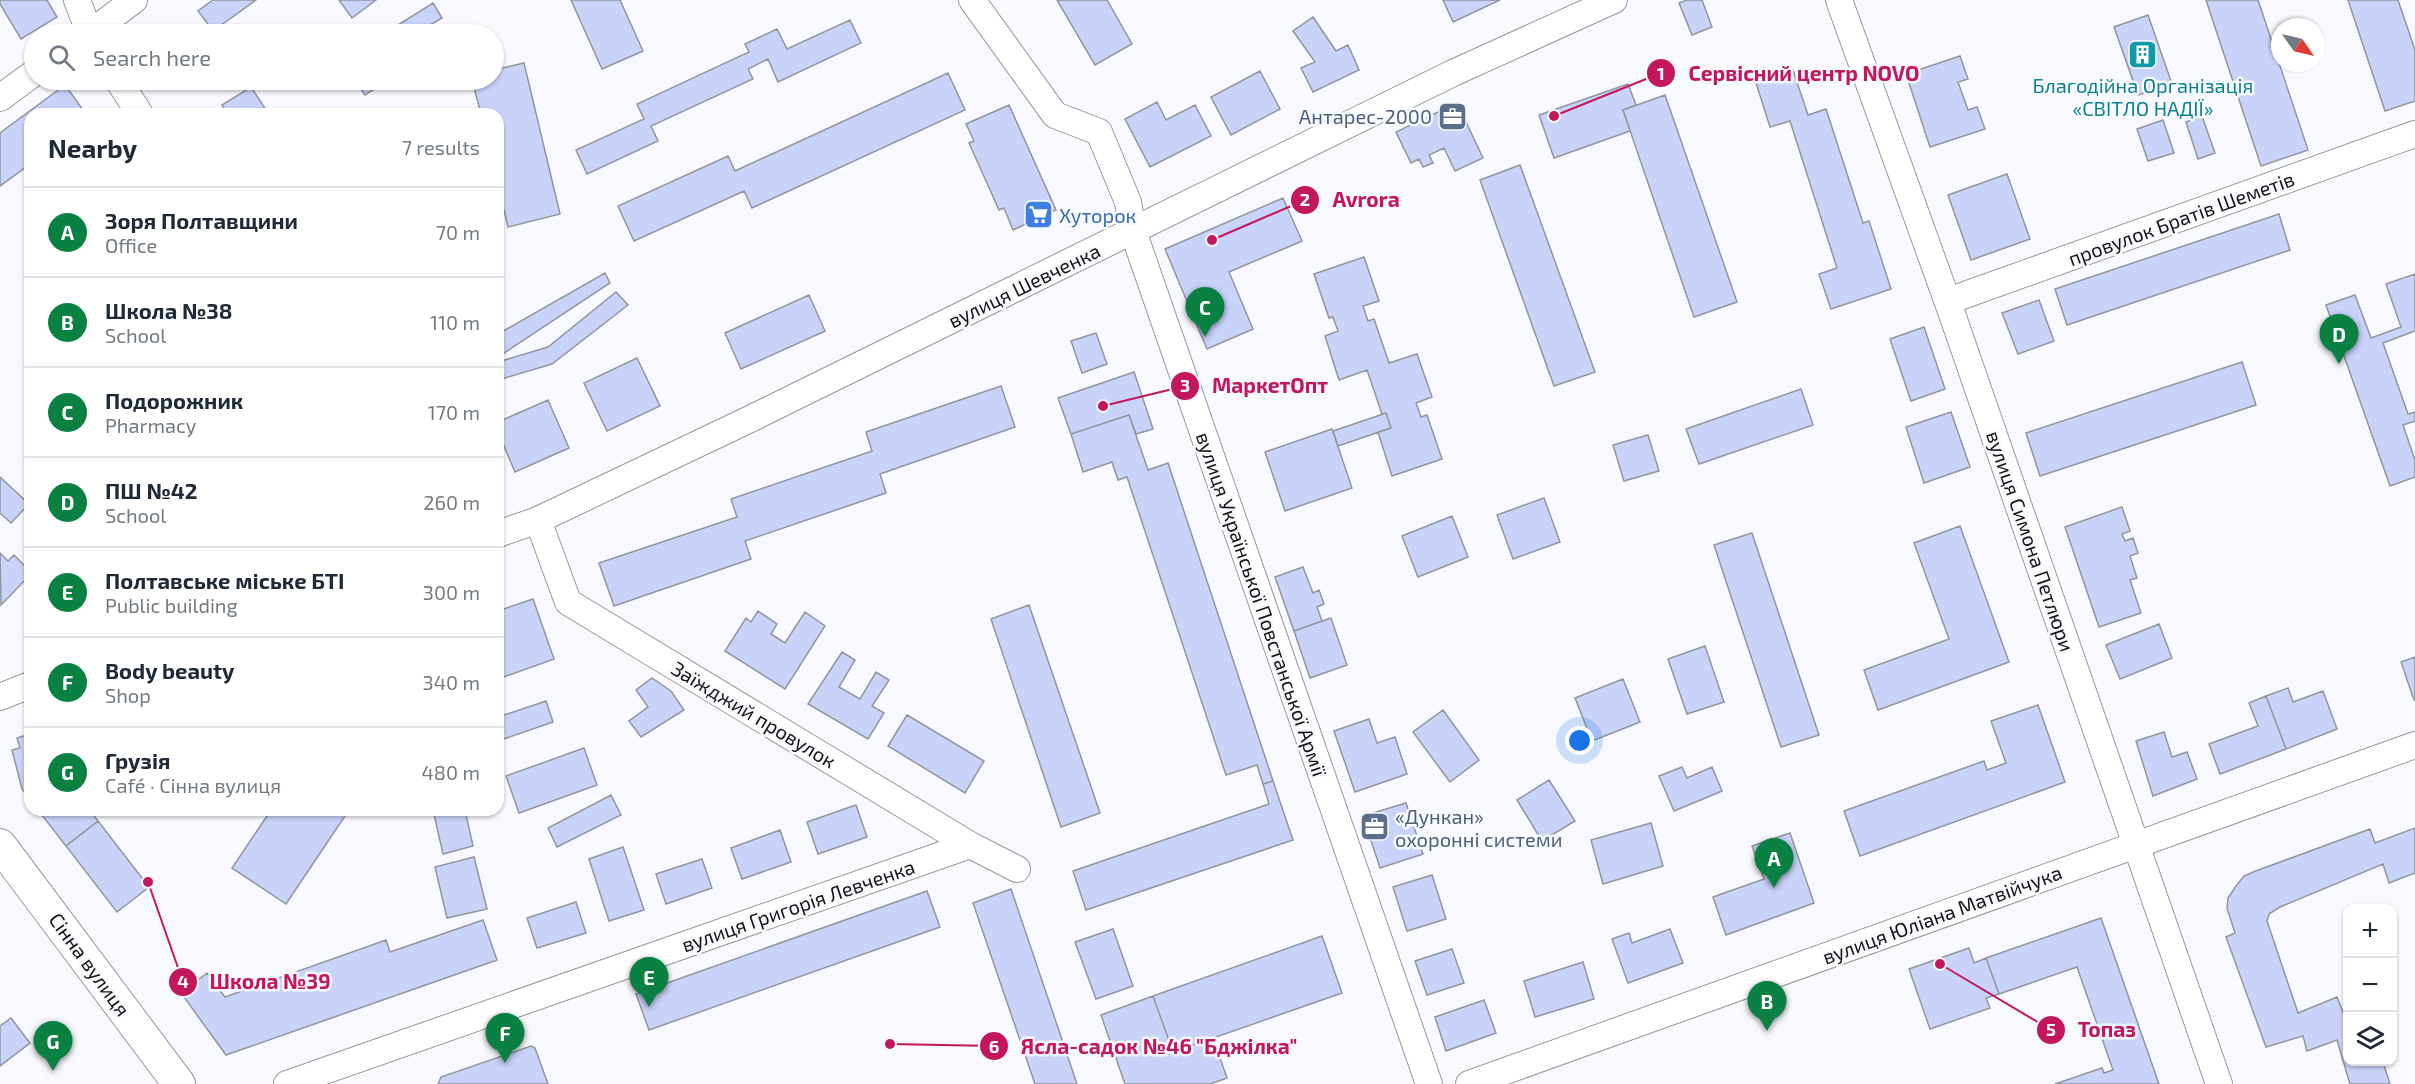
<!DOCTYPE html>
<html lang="en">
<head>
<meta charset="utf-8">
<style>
  body { margin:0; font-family:"Exo 2",sans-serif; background:#f6f6f7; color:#1f2937 }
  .controls { position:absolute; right:18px; bottom:18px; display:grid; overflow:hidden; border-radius:12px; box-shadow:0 2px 4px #0004 }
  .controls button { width:54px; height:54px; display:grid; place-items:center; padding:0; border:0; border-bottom:2px solid #e0e1e3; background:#fff; color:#1f2937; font:30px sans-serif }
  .compass { position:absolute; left:2271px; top:18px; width:54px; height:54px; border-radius:50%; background:#fff; box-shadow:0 2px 4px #0004; rotate:124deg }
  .you { position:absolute; left:1580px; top:741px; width:21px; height:21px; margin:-15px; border:4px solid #fff; border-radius:50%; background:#1a73e8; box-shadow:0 0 0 9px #1a73e833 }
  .badge { display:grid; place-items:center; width:39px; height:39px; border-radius:50%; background:#0b8043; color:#fff; font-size:20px; font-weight:700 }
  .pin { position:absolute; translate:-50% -50px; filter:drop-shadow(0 2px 3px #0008) }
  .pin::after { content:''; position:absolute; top:32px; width:21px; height:18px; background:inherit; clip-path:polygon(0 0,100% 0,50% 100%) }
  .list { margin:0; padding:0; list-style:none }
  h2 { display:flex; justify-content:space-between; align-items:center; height:78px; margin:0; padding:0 24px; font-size:26px }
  h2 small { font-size:20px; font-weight:400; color:#747a83 }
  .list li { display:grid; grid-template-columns:39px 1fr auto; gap:18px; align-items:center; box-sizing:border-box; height:90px; padding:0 24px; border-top:2px solid #e0e1e3 }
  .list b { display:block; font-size:22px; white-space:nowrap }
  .list p { margin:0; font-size:20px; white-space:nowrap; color:#747a83 }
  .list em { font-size:20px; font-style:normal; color:#747a83 }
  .icon { flex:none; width:33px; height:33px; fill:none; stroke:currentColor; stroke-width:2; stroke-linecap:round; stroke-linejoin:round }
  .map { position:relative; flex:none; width:2415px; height:1084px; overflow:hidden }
  .search { position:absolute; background:#fff; box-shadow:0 2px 4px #0004; left:24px; top:24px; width:480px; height:66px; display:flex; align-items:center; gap:15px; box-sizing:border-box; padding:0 21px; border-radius:33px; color:#747a83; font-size:22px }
  .panel { position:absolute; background:#fff; box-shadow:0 2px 4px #0004; left:24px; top:108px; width:480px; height:708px; border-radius:18px }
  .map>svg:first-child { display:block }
  .building { fill:#c9d3fa; stroke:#93959d; stroke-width:1.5 }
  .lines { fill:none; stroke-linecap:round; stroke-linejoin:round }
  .minor-casing { stroke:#9698a0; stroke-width:28 }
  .major-casing { stroke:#9698a0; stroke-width:34 }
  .minor { stroke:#fff; stroke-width:26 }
  .major { stroke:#fff; stroke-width:32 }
  .labels { text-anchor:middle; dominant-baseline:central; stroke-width:5; stroke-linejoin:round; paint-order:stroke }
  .culture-label { font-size:20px; fill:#0d838f; stroke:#f8f9fe }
  .service-label { font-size:20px; fill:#4e5e75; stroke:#f8f9fe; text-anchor:end }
  .shop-label { font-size:20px; fill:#366cbe; stroke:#f8f9fe; text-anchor:start }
  .street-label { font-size:20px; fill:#151518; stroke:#f8f9fe }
  .leader { fill:none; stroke:#c2185b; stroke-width:2 }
  .callout-dot { fill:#c2185b; stroke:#f8f9fe; stroke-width:2 }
  .mark-label { font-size:18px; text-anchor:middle; font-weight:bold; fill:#fff }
  .callout-label { font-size:21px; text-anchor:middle; font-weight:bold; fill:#c2185b; stroke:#f8f9fe; stroke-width:5; stroke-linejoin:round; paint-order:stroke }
</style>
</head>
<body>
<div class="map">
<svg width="2415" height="1084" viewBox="0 0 2415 1084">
  <rect width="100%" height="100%" fill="#f8f9fe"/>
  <path class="building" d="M 0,0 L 47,0 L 57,17 L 21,39 L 0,4 Z
    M 213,0 L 256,0 L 213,31 L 198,11 Z
    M 339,0 L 376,0 L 352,18 Z
    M 571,0 L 620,0 L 643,51 L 602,69 Z
    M 1057,0 L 1107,0 L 1132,44 L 1095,65 Z
    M 1443,0 L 1500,0 L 1453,22 Z
    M 1687,0 L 1702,0 L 1712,27 L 1692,35 L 1679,3 Z
    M 2206,0 L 2258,0 L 2308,150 L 2261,166 Z
    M 2348,0 L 2398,0 L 2415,50 L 2415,101 L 2385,111 Z
    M 433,3 L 442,18 L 415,34 L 389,34 L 387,32 Z
    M 2148,15 L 2172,84 L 2138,95 L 2114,27 Z
    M 1313,17 L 1336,51 L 1348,45 L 1359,70 L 1313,92 L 1301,68 L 1315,62 L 1293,31 Z
    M 850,20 L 861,43 L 778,82 L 768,59 L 748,69 L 753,79 L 651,126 L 658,141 L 587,174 L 576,150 L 644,119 L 637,104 L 749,52 L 745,44 L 777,29 L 787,49 Z
    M 1960,56 L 1968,79 L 1958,82 L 1968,110 L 1977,107 L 1985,129 L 1930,147 L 1906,74 Z
    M 524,63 L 560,214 L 508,227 L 498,185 L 498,114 L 481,114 L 472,80 L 494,80 L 494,70 Z
    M 1793,70 L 1808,115 L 1826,109 L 1863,223 L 1869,221 L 1891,289 L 1831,309 L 1819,274 L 1837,268 L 1790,121 L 1770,127 L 1756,83 Z
    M 1260,71 L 1280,109 L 1231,135 L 1211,97 Z
    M 948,73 L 965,110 L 752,208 L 744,191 L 634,241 L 618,206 L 728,156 L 735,171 Z
    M 355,80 L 389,80 L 365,95 Z
    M 1628,84 L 1636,105 L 1623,110 L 1630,131 L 1554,158 L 1539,115 Z
    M 65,85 L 86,114 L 30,114 L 30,164 L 0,186 L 0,133 Z
    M 251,87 L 268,113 L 227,114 L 222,105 Z
    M 1665,95 L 1737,302 L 1694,317 L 1623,110 Z
    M 1157,102 L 1166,120 L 1195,105 L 1211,136 L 1150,167 L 1125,119 Z
    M 1457,103 L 1483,158 L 1455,171 L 1444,148 L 1429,155 L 1433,163 L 1423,167 L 1419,159 L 1411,163 L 1396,132 Z
    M 1009,105 L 1056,210 L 1013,230 L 1004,208 L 999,210 L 969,143 L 974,141 L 966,124 Z
    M 2202,116 L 2215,153 L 2198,159 L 2186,122 Z
    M 2163,120 L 2174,153 L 2148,161 L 2137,129 Z
    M 1520,165 L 1595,372 L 1554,386 L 1480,180 Z
    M 2007,174 L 2030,239 L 1971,260 L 1948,195 Z
    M 1283,198 L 1302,241 L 1229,272 L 1253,329 L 1207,349 L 1165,249 Z
    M 2279,214 L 2290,250 L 2067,325 L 2055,289 Z
    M 1364,257 L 1379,301 L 1363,306 L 1368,321 L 1374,319 L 1389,363 L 1417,354 L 1432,397 L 1416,403 L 1421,417 L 1427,415 L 1442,459 L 1392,476 L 1378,432 L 1391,428 L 1386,413 L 1382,414 L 1367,370 L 1339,380 L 1325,336 L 1338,331 L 1333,317 L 1329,318 L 1314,274 Z
    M 605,273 L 610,283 L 498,357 L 498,334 Z
    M 2415,274 L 2415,331 L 2383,343 L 2408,414 L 2415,412 L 2415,421 L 2403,425 L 2415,460 L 2415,477 L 2390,486 L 2326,305 L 2355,295 L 2371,338 L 2401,327 L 2386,284 Z
    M 616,292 L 628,305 L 552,364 L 498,380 L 498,362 L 548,347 Z
    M 809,295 L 825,331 L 741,369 L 725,333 Z
    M 2039,300 L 2054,341 L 2018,354 L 2002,313 Z
    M 1924,327 L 1945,389 L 1911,401 L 1890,339 Z
    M 1096,333 L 1107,364 L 1082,373 L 1071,341 Z
    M 637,358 L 660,406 L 607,431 L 584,383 Z
    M 2242,362 L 2256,405 L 2040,476 L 2026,433 Z
    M 1134,372 L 1153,429 L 1136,434 L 1129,415 L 1071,434 L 1058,398 Z
    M 1001,386 L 1015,427 L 880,474 L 886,493 L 745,541 L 751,559 L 614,606 L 599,563 L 737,517 L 731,499 L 872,451 L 866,432 Z
    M 1801,389 L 1813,425 L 1699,464 L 1686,429 Z
    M 548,400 L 569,448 L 515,472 L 498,432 L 498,422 Z
    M 1951,412 L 1970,467 L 1924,483 L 1906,427 Z
    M 1386,413 L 1391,428 L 1338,446 L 1333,431 Z
    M 1129,415 L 1148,470 L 1168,463 L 1273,781 L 1263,784 L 1257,765 L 1226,775 L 1127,477 L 1118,480 L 1112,462 L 1083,472 L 1071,434 Z
    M 1332,429 L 1352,488 L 1285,511 L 1265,452 Z
    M 1648,435 L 1659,471 L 1624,481 L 1613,445 Z
    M 0,477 L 29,504 L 11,523 L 0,513 Z
    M 1544,498 L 1560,542 L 1513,559 L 1497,515 Z
    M 2122,507 L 2130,531 L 2122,534 L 2125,541 L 2133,538 L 2138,553 L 2130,556 L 2137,578 L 2130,580 L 2141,613 L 2099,627 L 2065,527 Z
    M 1452,516 L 1468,557 L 1418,577 L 1402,536 Z
    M 1960,526 L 2009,662 L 1878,710 L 1864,670 L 1949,639 L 1914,543 Z
    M 1752,533 L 1819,735 L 1781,747 L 1714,545 Z
    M 0,553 L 8,561 L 14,555 L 30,571 L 30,575 L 1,605 Z
    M 1303,567 L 1313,593 L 1319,590 L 1324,604 L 1317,607 L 1322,621 L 1294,631 L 1275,577 Z
    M 533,599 L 554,659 L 498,679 L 498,611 Z
    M 1029,605 L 1100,813 L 1061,827 L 991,619 Z
    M 758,611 L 777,624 L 771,634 L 785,643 L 805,612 L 825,626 L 785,689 L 725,651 L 746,618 L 751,622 Z
    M 1331,618 L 1347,665 L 1310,678 L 1294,631 Z
    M 2159,624 L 2172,658 L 2120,679 L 2106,645 Z
    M 1705,646 L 1724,702 L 1687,714 L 1668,659 Z
    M 842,652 L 855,660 L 839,687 L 860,699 L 876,672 L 889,680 L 872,706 L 884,713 L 868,739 L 808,704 Z
    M 2415,657 L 2415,700 L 2414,700 L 2401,662 Z
    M 652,678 L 671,691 L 684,710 L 641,737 L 629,721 L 648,707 L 636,690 Z
    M 1623,679 L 1640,722 L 1592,741 L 1575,698 Z
    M 2288,688 L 2293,702 L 2323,691 L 2337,729 L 2286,749 L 2266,696 Z
    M 2266,696 L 2286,749 L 2220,774 L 2209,744 L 2258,726 L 2249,703 Z
    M 546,701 L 553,722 L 498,741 L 498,717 Z
    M 2038,705 L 2065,782 L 1860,856 L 1844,811 L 1984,761 L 1987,770 L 2006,763 L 1991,721 Z
    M 1443,710 L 1479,760 L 1450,782 L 1413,732 Z
    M 907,715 L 984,761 L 965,793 L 888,746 Z
    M 1369,719 L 1377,743 L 1395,737 L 1407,774 L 1355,792 L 1334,731 Z
    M 2164,732 L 2172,757 L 2187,752 L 2197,779 L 2153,796 L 2136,741 Z
    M 30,734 L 30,799 L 22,789 L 12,750 L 20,748 L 17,738 Z
    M 584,748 L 597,785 L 519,813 L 506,776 Z
    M 1682,767 L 1687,778 L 1712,767 L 1722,791 L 1674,811 L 1659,776 Z
    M 1549,780 L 1575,821 L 1542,841 L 1517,800 Z
    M 1273,781 L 1293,840 L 1086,910 L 1073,871 L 1269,804 L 1263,784 Z
    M 611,795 L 621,815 L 557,847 L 548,828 Z
    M 1406,803 L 1423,854 L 1380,868 L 1363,816 Z
    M 856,805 L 867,837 L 818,854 L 807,822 Z
    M 38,810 L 90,810 L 98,821 L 66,846 Z
    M 271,810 L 290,810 L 294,813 L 296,810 L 349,810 L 286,904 L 232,868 Z
    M 433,810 L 465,810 L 473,846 L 443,854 Z
    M 98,821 L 149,887 L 117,912 L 66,846 Z
    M 1651,823 L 1663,866 L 1603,884 L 1591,840 Z
    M 2415,828 L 2415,873 L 2389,883 L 2383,864 L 2280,907 L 2269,914 L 2267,921 L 2298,1013 L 2337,997 L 2348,1025 L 2348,1062 L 2383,1062 L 2390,1084 L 2350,1084 L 2337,1040 L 2307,1051 L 2303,1036 L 2266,1047 L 2226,937 L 2235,933 L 2227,908 L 2228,898 L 2236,886 L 2244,876 L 2253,872 L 2370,829 L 2375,843 Z
    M 780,830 L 791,862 L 742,879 L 731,848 Z
    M 1790,833 L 1814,903 L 1726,935 L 1713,897 L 1764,879 L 1752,846 Z
    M 623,847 L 644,910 L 609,921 L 589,859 Z
    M 474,857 L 487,909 L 447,918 L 435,867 Z
    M 702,859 L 712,888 L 666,904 L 656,874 Z
    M 1432,875 L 1446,919 L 1407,931 L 1393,887 Z
    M 1011,889 L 1077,1084 L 1035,1084 L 973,903 Z
    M 927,891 L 940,927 L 649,1030 L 636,994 Z
    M 576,902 L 586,933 L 537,948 L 527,918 Z
    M 2101,918 L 2159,1084 L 2055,1084 L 2102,1068 L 2104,1073 L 2113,1070 L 2077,967 L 1999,994 L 1986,958 Z
    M 483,920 L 497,960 L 226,1055 L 181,993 L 207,973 L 225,997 L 386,940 L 390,952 Z
    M 1113,929 L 1133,986 L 1096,999 L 1075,942 Z
    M 1670,929 L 1683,963 L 1628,983 L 1612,939 L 1629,933 L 1632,943 Z
    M 1322,936 L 1342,993 L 1173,1052 L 1153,996 Z
    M 1969,948 L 1974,963 L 1986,958 L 1999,994 L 1986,998 L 1990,1008 L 1930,1029 L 1909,969 Z
    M 1452,949 L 1464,983 L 1427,995 L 1415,961 Z
    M 1583,962 L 1594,999 L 1535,1017 L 1524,981 Z
    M 1153,996 L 1173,1052 L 1213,1038 L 1227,1078 L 1210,1084 L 1125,1084 L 1101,1015 Z
    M 1484,1000 L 1496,1033 L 1446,1051 L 1435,1017 Z
    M 11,1018 L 30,1043 L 0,1066 L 0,1026 Z
    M 531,1046 L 535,1048 L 548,1084 L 438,1084 L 441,1077 Z"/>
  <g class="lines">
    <defs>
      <path id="minor" d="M 77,0 L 90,34
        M 972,0 L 1055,115 L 1099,132 L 1128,202 L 1133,231 L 1429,1084
        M 1839,0 L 1952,314 L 2219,1084
        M 89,34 L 134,0
        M 118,80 L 140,114
        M 0,98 L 34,73
        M 1948,301 L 2415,134
        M 538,520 L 568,602 L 970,845 L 1017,869
        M 498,534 L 538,520 L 746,421 L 1453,73 L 1614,0
        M 0,697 L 30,685
        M 287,1084 L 970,845
        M 1469,1084 L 2415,745"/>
      <path id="major" d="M 0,845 L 179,1084"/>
    </defs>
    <use href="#minor" class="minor-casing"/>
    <use href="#major" class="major-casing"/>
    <use href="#minor" class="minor"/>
    <use href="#major" class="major"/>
  </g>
  <defs>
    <symbol id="building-square" viewBox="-11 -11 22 22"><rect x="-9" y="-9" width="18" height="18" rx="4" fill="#0f9aa8" stroke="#f8f9fe"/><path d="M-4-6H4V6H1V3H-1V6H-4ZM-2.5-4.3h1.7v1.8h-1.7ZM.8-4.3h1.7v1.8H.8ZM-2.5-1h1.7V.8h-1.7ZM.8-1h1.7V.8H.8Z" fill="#fff"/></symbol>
    <symbol id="office-square" viewBox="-11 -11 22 22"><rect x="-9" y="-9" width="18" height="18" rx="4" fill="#5c6f8a" stroke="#f8f9fe"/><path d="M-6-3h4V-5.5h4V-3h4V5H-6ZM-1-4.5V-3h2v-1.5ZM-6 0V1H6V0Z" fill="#fff"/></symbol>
    <symbol id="supermarket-square" viewBox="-11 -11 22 22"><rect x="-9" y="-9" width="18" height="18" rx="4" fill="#3f7fe0" stroke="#f8f9fe"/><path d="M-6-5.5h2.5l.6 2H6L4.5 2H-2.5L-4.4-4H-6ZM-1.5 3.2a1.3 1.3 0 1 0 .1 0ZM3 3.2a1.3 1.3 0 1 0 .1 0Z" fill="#fff"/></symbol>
  </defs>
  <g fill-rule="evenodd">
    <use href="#building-square" x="2126" y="38" width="33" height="33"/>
    <use href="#office-square" x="1436" y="100" width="33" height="33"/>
    <use href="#supermarket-square" x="1022" y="198" width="33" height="33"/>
    <use href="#office-square" x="1358" y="810" width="33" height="33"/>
  </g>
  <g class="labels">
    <g class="culture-label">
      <text x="2143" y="85">Благодійна Організація<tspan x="2143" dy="23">«СВІТЛО НАДІЇ»</tspan></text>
    </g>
    <g class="service-label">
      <text x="1432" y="116">Антарес-2000</text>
      <text x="1395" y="816" text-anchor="start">«Дункан»<tspan x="1395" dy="23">охоронні системи</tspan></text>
    </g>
    <g class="shop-label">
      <text x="1059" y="215">Хуторок</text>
    </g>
    <g class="street-label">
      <text transform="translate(2181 218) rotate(-20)">провулок Братів Шеметів</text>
      <text transform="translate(1024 285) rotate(-26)">вулиця Шевченка</text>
      <text transform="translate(2031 541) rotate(71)">вулиця Симона Петлюри</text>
      <text transform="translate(1262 604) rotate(71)">вулиця Української Повстанської Армії</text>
      <text transform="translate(754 714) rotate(31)">Заїжджий провулок</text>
      <text transform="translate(798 905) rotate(-19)">вулиця Григорія Левченка</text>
      <text transform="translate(1942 914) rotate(-20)">вулиця Юліана Матвійчука</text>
      <text transform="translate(90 964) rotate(54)">Сінна вулиця</text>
    </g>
  </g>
  <path class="leader" d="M1554 116L1661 73M1212 240L1305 200M1103 406L1185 386M148 882L183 982M1940 964L2051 1030M890 1044L994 1046"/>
  <g class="callout-dot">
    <circle cx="1554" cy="116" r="6"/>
    <circle cx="1212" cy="240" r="6"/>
    <circle cx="1103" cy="406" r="6"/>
    <circle cx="148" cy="882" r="6"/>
    <circle cx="1940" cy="964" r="6"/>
    <circle cx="890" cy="1044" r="6"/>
    <circle cx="1661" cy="73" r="15"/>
    <circle cx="1305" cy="200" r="15"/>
    <circle cx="1185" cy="386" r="15"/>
    <circle cx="183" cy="982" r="15"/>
    <circle cx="2051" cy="1030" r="15"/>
    <circle cx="994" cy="1046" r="15"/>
  </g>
  <g class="mark-label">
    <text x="1661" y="80">1</text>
    <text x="1305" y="206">2</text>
    <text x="1185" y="392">3</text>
    <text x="183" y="988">4</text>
    <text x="2051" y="1036">5</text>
    <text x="994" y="1053">6</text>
  </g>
  <g class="callout-label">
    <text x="1804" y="81">Сервісний центр NOVO</text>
    <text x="1366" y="207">Avrora</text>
    <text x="1270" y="393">МаркетОпт</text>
    <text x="270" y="989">Школа №39</text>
    <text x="2107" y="1037">Топаз</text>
    <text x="1159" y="1054">Ясла-садок №46 "Бджілка"</text>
  </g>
</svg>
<div class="controls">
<button>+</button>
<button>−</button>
<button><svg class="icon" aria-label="layers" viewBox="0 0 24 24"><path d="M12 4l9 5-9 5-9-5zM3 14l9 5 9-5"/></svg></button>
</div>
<svg class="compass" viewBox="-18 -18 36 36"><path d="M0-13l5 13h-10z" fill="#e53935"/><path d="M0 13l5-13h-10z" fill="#747a83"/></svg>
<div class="you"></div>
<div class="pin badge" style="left:1774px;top:888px">A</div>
<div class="pin badge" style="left:1767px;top:1031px">B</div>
<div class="pin badge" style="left:1205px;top:337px">C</div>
<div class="pin badge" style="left:2339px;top:364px">D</div>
<div class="pin badge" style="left:649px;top:1007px">E</div>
<div class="pin badge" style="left:505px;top:1063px">F</div>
<div class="pin badge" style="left:53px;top:1071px">G</div>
<div class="search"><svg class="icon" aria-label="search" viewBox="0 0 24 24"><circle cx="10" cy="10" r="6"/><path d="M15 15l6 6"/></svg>Search here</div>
<section class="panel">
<h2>Nearby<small>7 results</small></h2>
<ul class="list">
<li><span class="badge">A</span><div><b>Зоря Полтавщини</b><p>Office</p></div><em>70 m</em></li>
<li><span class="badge">B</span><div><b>Школа №38</b><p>School</p></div><em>110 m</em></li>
<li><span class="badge">C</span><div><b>Подорожник</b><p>Pharmacy</p></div><em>170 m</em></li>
<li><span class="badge">D</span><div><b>ПШ №42</b><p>School</p></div><em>260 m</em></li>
<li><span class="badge">E</span><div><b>Полтавське міське БТІ</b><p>Public building</p></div><em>300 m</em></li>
<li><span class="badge">F</span><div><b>Body beauty</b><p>Shop</p></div><em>340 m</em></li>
<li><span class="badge">G</span><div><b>Грузiя</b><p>Café · Сінна вулиця</p></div><em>480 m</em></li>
</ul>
</section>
</div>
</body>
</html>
